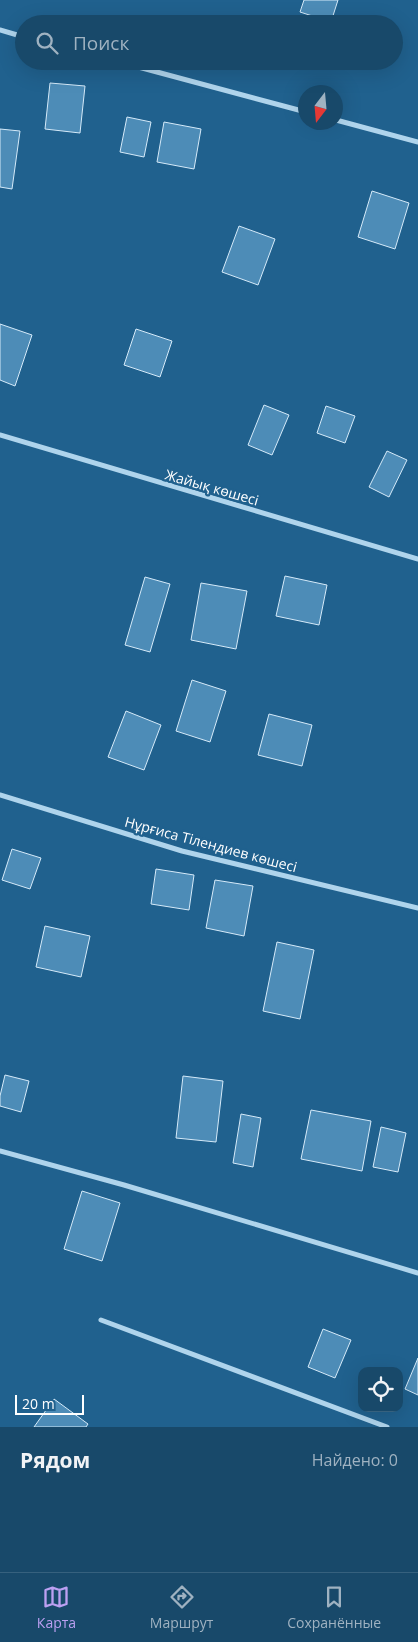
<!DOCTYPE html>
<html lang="ru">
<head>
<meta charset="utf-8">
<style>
  body { margin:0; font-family:"Open Sans",sans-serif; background:#215070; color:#f1f3f6 }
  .controls { position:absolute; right:15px; bottom:15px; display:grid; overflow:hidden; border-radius:10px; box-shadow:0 5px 20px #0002 }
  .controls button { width:45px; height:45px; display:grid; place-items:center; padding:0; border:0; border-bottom:1px solid #36617e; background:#18496a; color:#f1f3f6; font:25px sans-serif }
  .compass { position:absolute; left:298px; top:85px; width:45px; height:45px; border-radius:50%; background:#18496a; box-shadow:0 5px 20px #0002; rotate:196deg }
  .scale { position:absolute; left:15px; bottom:12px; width:69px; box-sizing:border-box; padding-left:5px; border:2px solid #fff; border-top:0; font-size:14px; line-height:18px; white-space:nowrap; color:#fff; -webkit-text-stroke:4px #20618e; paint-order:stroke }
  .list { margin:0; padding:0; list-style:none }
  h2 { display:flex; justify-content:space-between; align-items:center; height:65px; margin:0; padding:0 20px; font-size:21px }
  h2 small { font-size:16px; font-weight:400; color:#9fb2c1 }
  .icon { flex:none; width:28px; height:28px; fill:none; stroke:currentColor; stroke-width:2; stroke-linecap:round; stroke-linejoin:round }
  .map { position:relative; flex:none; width:418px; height:1427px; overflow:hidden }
  .search { position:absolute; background:#18496a; box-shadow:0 5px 20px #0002; left:15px; right:15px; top:15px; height:55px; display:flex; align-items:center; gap:12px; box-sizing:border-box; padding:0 18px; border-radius:28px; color:#9fb2c1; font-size:19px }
  .sheet { height:145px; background:#18496a }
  nav { display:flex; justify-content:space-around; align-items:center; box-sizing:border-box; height:70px; border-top:1px solid #36617e; background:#18496a; font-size:14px; color:#9fb2c1 }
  nav a { display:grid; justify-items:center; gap:2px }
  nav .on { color:#bca0f2 }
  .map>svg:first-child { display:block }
  .building { fill:#4d8cb7; stroke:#d5eaf9 }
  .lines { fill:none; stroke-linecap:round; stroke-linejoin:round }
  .street { stroke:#afd4ec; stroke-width:5 }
  .labels { text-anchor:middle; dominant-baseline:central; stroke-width:4.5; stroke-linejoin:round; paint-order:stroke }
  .street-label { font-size:14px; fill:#fff; stroke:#20618e }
</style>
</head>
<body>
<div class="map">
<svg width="418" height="1427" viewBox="0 0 418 1427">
  <rect width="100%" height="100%" fill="#20618e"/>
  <path class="building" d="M 304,0 L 338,0 L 331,22 L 300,12 Z
    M 50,83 L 85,86 L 80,133 L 45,129 Z
    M 127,117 L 151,122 L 144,157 L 120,152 Z
    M 164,122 L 201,129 L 194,169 L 157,162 Z
    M 0,129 L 20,131 L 12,189 L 0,187 Z
    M 372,191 L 409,203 L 395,249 L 358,237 Z
    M 239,226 L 275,239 L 258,285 L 222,272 Z
    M 0,324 L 32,335 L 15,386 L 0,380 Z
    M 136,329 L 172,341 L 160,377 L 124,365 Z
    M 264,405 L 289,415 L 272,455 L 248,445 Z
    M 326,406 L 355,416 L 345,443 L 317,433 Z
    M 387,451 L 407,460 L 389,497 L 369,487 Z
    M 285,576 L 327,585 L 319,625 L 276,616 Z
    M 145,577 L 170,584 L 150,652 L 125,645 Z
    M 201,583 L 247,591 L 236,649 L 191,640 Z
    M 192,680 L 226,691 L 210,742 L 176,731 Z
    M 126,711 L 161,725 L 144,770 L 108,757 Z
    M 269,714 L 312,725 L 302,766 L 258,755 Z
    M 12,849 L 41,858 L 30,889 L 2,880 Z
    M 156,869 L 194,875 L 189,910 L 151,904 Z
    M 215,880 L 253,886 L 244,936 L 206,928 Z
    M 45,926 L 90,936 L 81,977 L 36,967 Z
    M 277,942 L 314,950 L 300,1019 L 263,1011 Z
    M 5,1075 L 29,1081 L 21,1112 L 0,1106 L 0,1096 Z
    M 183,1076 L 223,1081 L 216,1142 L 176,1138 Z
    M 311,1110 L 371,1121 L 362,1171 L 301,1159 Z
    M 241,1114 L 261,1118 L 253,1167 L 233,1163 Z
    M 381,1127 L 406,1133 L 398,1172 L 373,1167 Z
    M 82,1191 L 120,1203 L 102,1261 L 64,1249 Z
    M 323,1329 L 351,1340 L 335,1378 L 308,1367 Z
    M 418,1358 L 418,1395 L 405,1389 Z
    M 54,1399 L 88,1424 L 86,1427 L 34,1427 Z"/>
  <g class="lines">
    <path class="street" d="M 0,30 L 24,37
      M 116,61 L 306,112
      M 336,120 L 418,142
      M 0,435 L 418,559
      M 0,795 L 182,851 L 418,908
      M 0,1151 L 124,1185 L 418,1273
      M 101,1320 L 387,1427"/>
  </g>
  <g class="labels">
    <g class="street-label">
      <text transform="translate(212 487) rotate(16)">Жайық көшесі</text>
      <text transform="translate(211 844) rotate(15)">Нұрғиса Тілендиев көшесі</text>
    </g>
  </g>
</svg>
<div class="controls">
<button><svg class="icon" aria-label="locate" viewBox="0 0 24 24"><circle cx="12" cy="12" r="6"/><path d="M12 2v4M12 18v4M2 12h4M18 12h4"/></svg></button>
</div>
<svg class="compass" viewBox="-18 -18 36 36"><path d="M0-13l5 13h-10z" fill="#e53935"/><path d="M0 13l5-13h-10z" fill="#9fb2c1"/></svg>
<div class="scale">20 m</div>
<div class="search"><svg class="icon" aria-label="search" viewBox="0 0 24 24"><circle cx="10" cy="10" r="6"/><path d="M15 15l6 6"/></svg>Поиск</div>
</div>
<section class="sheet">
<h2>Рядом<small>Найдено: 0</small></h2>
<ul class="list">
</ul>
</section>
<nav>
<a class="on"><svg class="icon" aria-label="map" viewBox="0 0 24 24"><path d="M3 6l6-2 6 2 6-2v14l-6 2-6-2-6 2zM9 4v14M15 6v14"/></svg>Карта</a>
<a><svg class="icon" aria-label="directions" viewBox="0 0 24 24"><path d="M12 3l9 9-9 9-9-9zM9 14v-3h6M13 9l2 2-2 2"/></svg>Маршрут</a>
<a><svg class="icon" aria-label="saved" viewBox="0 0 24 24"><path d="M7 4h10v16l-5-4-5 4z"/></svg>Сохранённые</a>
</nav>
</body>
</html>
